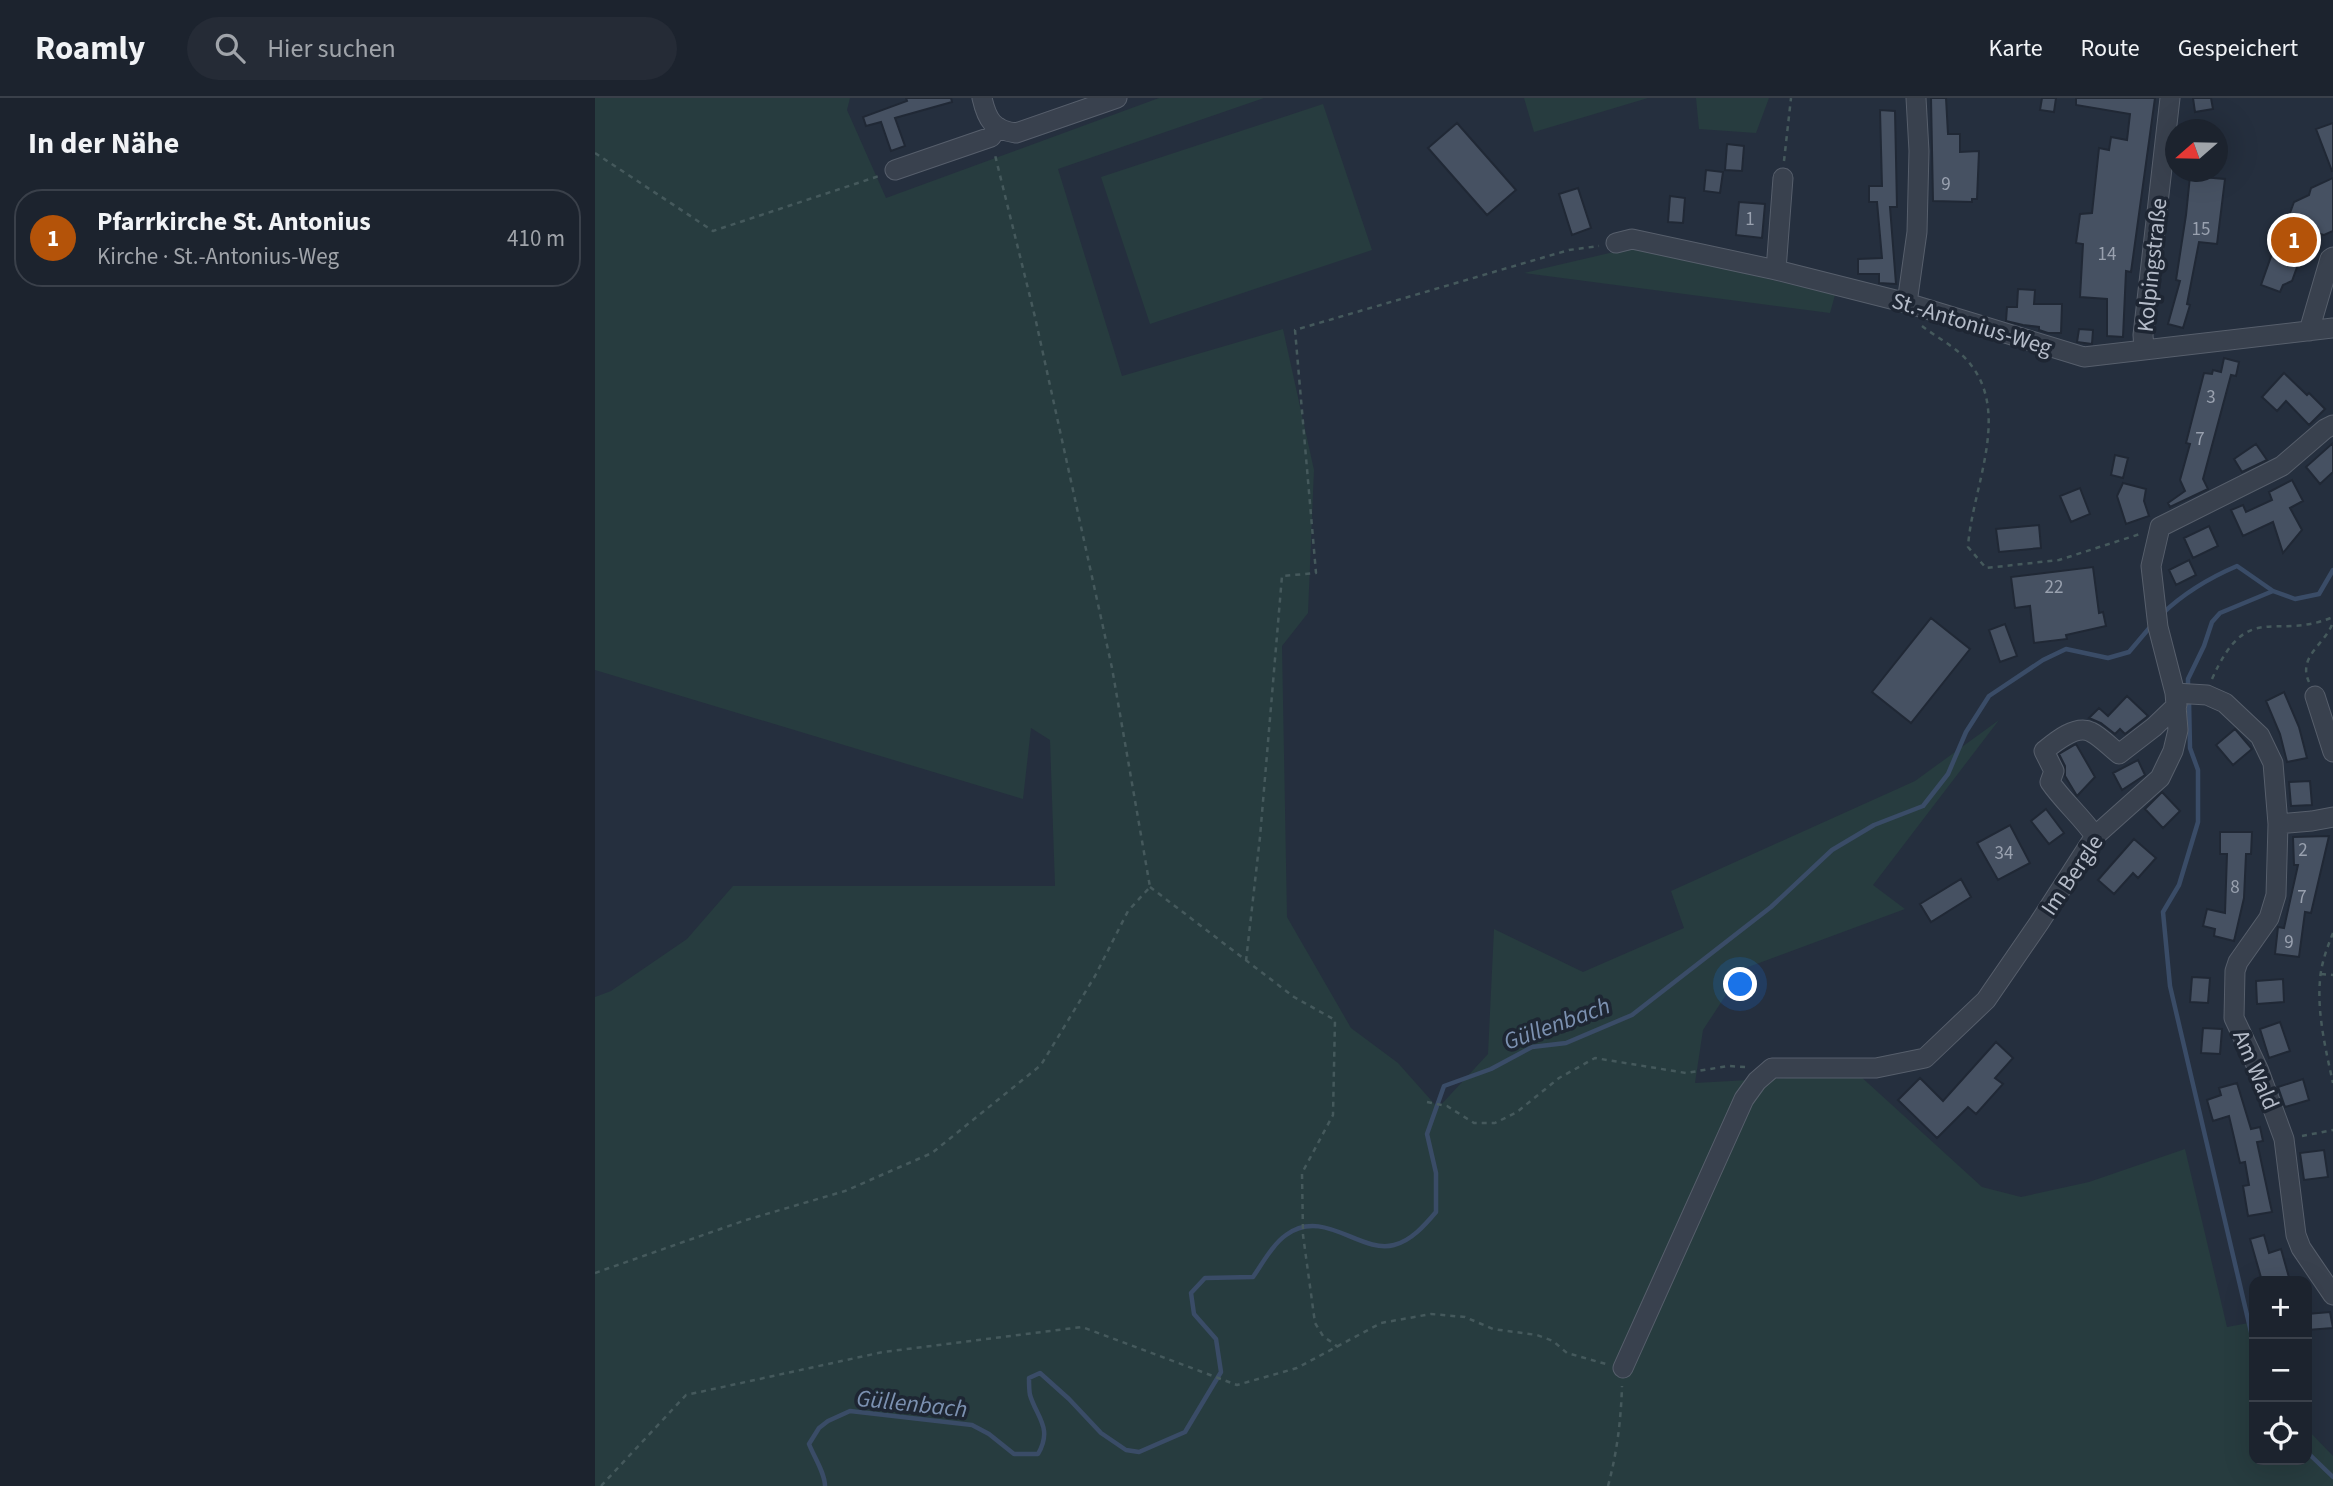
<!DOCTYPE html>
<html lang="de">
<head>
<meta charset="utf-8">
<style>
  body { margin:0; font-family:"Source Sans 3",sans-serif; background:#252b36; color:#f1f3f6 }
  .controls { position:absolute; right:21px; bottom:21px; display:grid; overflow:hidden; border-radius:14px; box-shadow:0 7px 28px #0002 }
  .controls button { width:63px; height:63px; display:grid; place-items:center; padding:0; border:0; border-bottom:2px solid #3a404a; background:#1c232e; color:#f1f3f6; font:35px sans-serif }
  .compass { position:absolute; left:1570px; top:21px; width:63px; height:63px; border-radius:50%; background:#1c232e; box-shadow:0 7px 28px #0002; rotate:250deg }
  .you { position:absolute; left:1146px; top:887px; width:24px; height:24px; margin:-18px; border:5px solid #fff; border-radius:50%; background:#1a73e8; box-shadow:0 0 0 10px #1a73e833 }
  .badge { display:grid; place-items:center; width:46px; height:46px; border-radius:50%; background:#b45309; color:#fff; font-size:23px; font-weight:700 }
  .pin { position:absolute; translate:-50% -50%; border:4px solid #fff; box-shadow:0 2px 7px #0006 }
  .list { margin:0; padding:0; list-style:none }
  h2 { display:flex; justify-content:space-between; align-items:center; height:91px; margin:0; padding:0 28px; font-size:30px }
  h2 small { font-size:23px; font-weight:400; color:#a0a4aa }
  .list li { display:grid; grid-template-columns:46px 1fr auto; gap:21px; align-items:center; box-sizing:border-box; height:98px; margin:0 14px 14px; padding:0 14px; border:2px solid #3a404a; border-radius:28px }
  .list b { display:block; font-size:26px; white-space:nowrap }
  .list p { margin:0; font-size:23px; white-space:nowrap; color:#a0a4aa }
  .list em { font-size:23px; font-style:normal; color:#a0a4aa }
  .icon { flex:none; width:38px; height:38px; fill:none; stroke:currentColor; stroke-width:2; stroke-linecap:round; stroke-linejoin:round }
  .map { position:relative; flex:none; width:1738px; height:1388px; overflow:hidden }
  header { display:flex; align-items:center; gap:42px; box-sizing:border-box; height:98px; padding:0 35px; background:#1c232e; border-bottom:2px solid #3a404a }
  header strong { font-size:33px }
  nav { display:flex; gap:38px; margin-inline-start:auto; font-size:24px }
  .search { width:490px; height:63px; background:#252b36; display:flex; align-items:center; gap:18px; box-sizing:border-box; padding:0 24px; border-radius:38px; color:#a0a4aa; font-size:26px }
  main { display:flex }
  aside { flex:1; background:#1c232e }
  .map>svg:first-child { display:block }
  .green { fill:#273c3f }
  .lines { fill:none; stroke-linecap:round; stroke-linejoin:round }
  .stream { stroke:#3a4c67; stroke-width:4.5 }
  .building { fill:#465162; stroke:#202835; stroke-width:2 }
  .minor-casing { stroke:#575f6c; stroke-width:21 }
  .path { stroke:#45595c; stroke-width:2.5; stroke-dasharray:5 5; stroke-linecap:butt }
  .minor { stroke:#39414e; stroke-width:19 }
  .labels { text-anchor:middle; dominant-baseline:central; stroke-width:7; stroke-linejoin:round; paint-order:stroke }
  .number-label { font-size:19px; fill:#99a1af }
  .street-label { font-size:23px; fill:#b5bcc9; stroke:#1e2633 }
  .water-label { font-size:24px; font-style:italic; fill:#7c91b1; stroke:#1e2633 }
</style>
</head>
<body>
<header>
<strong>Roamly</strong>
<div class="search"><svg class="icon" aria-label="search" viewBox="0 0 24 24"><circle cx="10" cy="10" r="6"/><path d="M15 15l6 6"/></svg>Hier suchen</div>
<nav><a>Karte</a><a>Route</a><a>Gespeichert</a></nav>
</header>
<main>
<aside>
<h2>In der Nähe<small></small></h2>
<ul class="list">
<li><span class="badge">1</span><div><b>Pfarrkirche St. Antonius</b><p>Kirche · St.-Antonius-Weg</p></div><em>410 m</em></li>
</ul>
</aside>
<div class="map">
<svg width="1738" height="1388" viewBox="0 0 1738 1388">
  <rect width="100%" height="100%" fill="#252f3e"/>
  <path class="green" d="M 0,0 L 255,0 L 252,12 L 291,100 L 564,0 L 669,0 L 463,71 L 527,278 L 688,231 L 719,372 L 713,515 L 687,548 L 692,819 L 756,930 L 803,965 L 843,1010 L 893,956 L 899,831 L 988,874 L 1089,830 L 1076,793 L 1320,683 L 1404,622 L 1278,787 L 1310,811 L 1148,871 L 1108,932 L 1100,985 L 1263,976 L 1387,1089 L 1426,1099 L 1494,1084 L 1590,1051 L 1632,1229 L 1659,1224 L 1659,1362 L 1712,1362 L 1712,1331 L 1738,1358 L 1738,1388 L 0,1388 L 0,899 L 16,893 L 92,841 L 138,788 L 460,788 L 455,642 L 436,630 L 428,701 L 0,572 Z
    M 929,0 L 1053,0 L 939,34 Z
    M 1101,0 L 1174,0 L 1161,35 L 1104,31 Z
    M 728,6 L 777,152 L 555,226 L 506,79 Z
    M 1040,149 L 1240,197 L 1235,215 L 929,175 Z"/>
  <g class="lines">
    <path class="stream" d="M 1567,516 C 1589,495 1614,480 1642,468 L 1678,493 L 1700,501 L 1724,496 L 1738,472
      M 1593,590 L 1593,581 L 1609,548 L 1617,524 L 1625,515 L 1678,493
      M 1594,602 L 1595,650 L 1603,672 L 1603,724 L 1584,787 L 1568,814 L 1575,888 L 1659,1247
      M 1712,1354 L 1738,1379
      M 230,1388 C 230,1375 219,1359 214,1346 L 224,1330 L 233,1323 L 255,1313 L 377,1327 L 394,1336 L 419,1356 L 443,1356 C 458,1330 442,1320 435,1297 C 434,1292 434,1285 434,1280 L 445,1275 L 474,1301 L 506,1335 L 531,1352 L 544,1354 L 590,1334 L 626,1274 L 621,1241 L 599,1216 L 596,1195 L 610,1180 L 658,1179 C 667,1166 678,1146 691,1137 C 729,1109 765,1156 799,1147 C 816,1143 830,1127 841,1114 L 841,1075 L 832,1036 L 849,988 L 896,971 L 937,949 L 971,945 L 1037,917 L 1176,809 L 1237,752 L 1279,727 L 1328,708 L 1353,676 L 1371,634 L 1394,598 L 1448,562 L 1471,551 L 1513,560 L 1534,554 L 1556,528"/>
  </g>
  <path class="building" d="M 311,0 L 356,0 L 357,4 L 300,20 L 310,48 L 296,53 L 286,24 L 271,28 L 268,19 L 312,3 Z
    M 1336,0 L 1351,0 L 1353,36 L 1365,36 L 1365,54 L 1384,53 L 1382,101 L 1377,101 L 1377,104 L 1338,103 Z
    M 1447,0 L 1461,0 L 1459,14 L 1445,12 Z
    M 1481,0 L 1560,0 L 1536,174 L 1531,173 L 1528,239 L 1512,238 L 1512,201 L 1485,199 L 1488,146 L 1481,145 L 1485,116 L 1497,115 L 1504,50 L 1514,52 L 1516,39 L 1532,42 L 1535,16 L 1481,7 Z
    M 1598,0 L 1616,0 L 1618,11 L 1600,14 Z
    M 1285,12 L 1300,13 L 1302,109 L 1295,109 L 1301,186 L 1284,185 L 1284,176 L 1263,176 L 1263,161 L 1287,160 L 1282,104 L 1274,104 L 1274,88 L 1287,88 Z
    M 862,25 L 921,92 L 892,117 L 833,50 Z
    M 1738,25 L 1738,73 L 1737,73 L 1721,31 Z
    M 1132,46 L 1149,48 L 1147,73 L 1130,72 Z
    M 1111,72 L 1128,74 L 1125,95 L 1109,93 Z
    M 1595,78 L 1630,81 L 1622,146 L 1604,144 L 1592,206 L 1595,207 L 1588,230 L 1573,226 L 1585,183 L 1581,182 L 1591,117 Z
    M 1738,80 L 1738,133 L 1729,137 L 1721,135 L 1717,146 L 1709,150 L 1697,183 L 1688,187 L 1685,194 L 1666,187 L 1679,150 L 1676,149 L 1686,121 L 1692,123 L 1699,104 L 1714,97 L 1716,90 Z
    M 983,90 L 996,130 L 977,137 L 964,96 Z
    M 1075,98 L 1090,100 L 1088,125 L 1073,124 Z
    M 1144,104 L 1170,106 L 1167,140 L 1141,137 Z
    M 1423,191 L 1440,192 L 1439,206 L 1467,206 L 1466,235 L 1453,235 L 1444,232 L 1444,229 L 1428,227 L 1411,223 L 1412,209 L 1422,209 Z
    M 1484,231 L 1498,232 L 1497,246 L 1482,244 Z
    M 1629,260 L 1644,264 L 1641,278 L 1636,277 L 1608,381 L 1613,391 L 1575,409 L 1573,405 L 1590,393 L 1585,382 L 1595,346 L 1591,345 L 1609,275 L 1617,276 L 1618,272 L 1626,274 Z
    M 1689,275 L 1712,297 L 1714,295 L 1730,311 L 1714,327 L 1691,303 L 1682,313 L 1667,299 Z
    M 1738,345 L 1738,374 L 1725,386 L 1711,369 Z
    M 1661,346 L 1672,362 L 1647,374 L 1639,361 Z
    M 1520,357 L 1533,360 L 1528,380 L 1516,377 Z
    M 1697,382 L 1708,403 L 1695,410 L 1707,432 L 1688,455 L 1678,424 L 1648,438 L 1636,412 L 1648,407 L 1651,414 L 1677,402 L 1674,394 Z
    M 1528,385 L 1551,391 L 1549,403 L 1554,418 L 1531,426 L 1522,398 Z
    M 1485,390 L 1495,416 L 1476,424 L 1465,398 Z
    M 1444,427 L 1446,450 L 1404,454 L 1401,431 Z
    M 1614,428 L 1623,448 L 1598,460 L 1589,440 Z
    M 1594,462 L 1601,477 L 1581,487 L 1574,472 Z
    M 1498,469 L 1504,515 L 1508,514 L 1511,528 L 1471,537 L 1472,541 L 1439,545 L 1435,508 L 1420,510 L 1416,479 Z
    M 1336,520 L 1375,551 L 1316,625 L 1277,594 Z
    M 1410,526 L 1422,558 L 1405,564 L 1394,532 Z
    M 1689,594 L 1704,629 L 1712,660 L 1692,664 L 1685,636 L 1671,603 Z
    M 1532,598 L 1553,618 L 1530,636 L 1525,631 L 1520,636 L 1506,625 L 1494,620 L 1504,610 L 1513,618 Z
    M 1640,631 L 1657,651 L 1638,667 L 1621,647 Z
    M 1481,646 L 1500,679 L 1482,698 L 1470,678 L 1470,668 L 1464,656 Z
    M 1543,662 L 1550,677 L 1527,692 L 1518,675 Z
    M 1715,683 L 1717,707 L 1696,708 L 1694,684 Z
    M 1567,694 L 1585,713 L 1568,730 L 1550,711 Z
    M 1451,711 L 1469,735 L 1454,746 L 1436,723 Z
    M 1415,727 L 1435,765 L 1403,782 L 1382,745 Z
    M 1625,734 L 1657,734 L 1656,756 L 1651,756 L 1649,800 L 1639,843 L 1619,838 L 1620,831 L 1608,828 L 1612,811 L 1630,815 L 1632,756 L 1625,756 Z
    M 1734,738 L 1716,815 L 1710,814 L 1704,859 L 1680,856 L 1683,829 L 1689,830 L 1703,767 L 1699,767 L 1698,739 Z
    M 1539,741 L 1561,760 L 1543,780 L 1538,775 L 1519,796 L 1503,782 Z
    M 1366,781 L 1376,799 L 1336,824 L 1325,806 Z
    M 1597,879 L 1615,880 L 1613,905 L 1595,904 Z
    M 1688,881 L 1689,904 L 1662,906 L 1661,883 Z
    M 1685,924 L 1695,953 L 1674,960 L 1665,931 Z
    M 1608,930 L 1627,931 L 1625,956 L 1606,955 Z
    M 1401,944 L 1418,960 L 1400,980 L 1408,986 L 1381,1016 L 1373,1009 L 1342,1040 L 1303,1002 L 1325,980 L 1348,1003 Z
    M 1708,981 L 1714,1002 L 1690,1009 L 1683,989 Z
    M 1642,985 L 1656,1031 L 1665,1029 L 1668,1043 L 1662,1044 L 1677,1114 L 1653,1118 L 1648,1088 L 1654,1087 L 1650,1064 L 1645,1065 L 1634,1018 L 1618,1023 L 1612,1002 L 1626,997 L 1624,990 Z
    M 1729,1052 L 1733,1079 L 1709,1082 L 1705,1055 Z
    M 1669,1137 L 1674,1155 L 1686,1151 L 1695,1183 L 1667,1183 L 1655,1141 Z
    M 1735,1214 L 1738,1230 L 1712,1232 L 1712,1216 Z"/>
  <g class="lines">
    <defs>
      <path id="minor" d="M 387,0 C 392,22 398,32 421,35 L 522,0
        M 300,72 L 396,39 L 403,29
        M 1021,145 L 1037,141 L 1181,172 L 1312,205 L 1489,259 L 1738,230
        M 1181,172 L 1188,80
        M 1312,205 L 1322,134 L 1324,53 L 1321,0
        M 1714,233 L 1735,161 L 1738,159
        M 1549,251 L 1548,237 L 1575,0
        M 1580,595 L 1612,597 L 1630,605 L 1665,638 L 1678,665 L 1683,726 L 1681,797 L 1674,820 L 1643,864 L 1640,873 L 1639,920 L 1664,973 L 1689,1041 L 1701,1137 L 1706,1150 L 1738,1197
        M 1720,598 L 1738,654
        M 1683,726 L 1717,723 L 1738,719
        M 1500,738 C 1486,718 1468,703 1455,684 L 1459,673 L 1449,653 C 1460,644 1481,626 1496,634 C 1506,639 1515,649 1524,656 L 1559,629 L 1582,607
        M 1028,1270 L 1149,1001 L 1162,983 L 1177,970 L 1281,970 L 1330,960 L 1391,902 L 1444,825 L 1500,738 L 1565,680 L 1578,653 L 1583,632 L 1580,595 L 1563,529 L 1556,468 L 1565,429 L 1687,368 L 1730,331 L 1738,327"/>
    </defs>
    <use href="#minor" class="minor-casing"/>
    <path class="path" d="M 0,55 L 118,133 L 284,78
      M 1189,63 L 1196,0
      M 1327,228 C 1340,238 1355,246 1367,257 C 1421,308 1377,387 1373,449 L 1391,470 L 1464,462 L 1545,436
      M 1617,581 C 1653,500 1679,544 1738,519
      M 1714,584 C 1702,558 1731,546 1738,524
      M 555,789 L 699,899 L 740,922 L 738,1017 L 707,1075 L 708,1137 L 720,1225 L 728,1238 L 743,1249
      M 1738,835 C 1732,850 1726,866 1725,882 C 1722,916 1731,953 1738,985
      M 651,863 L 665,739 L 687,478 L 721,475 L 700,232 L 974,152 L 1004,148
      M 1726,876 L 1738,877
      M 832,1004 L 852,1008 L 879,1025 L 900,1025 L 922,1014 L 964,980 L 1000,960 L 1091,975 L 1133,968 L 1151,969
      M 1707,1038 L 1738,1032
      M 0,1175 L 151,1122 L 250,1093 L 337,1055 L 446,967 L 500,878 L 533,813 L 555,789 L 517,570 L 440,219 L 400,57
      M 6,1388 L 91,1297 L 288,1254 L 487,1229 L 642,1287 L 702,1270 L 786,1225 L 836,1216 L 870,1219 L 898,1231 L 942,1237 L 958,1243 L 972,1255 L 1011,1266
      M 1013,1388 C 1022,1355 1026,1322 1027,1288"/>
    <use href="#minor" class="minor"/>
  </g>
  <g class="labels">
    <g class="number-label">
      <text x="1351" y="86">9</text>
      <text x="1155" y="121">1</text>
      <text x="1606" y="131">15</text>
      <text x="1512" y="156">14</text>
      <text x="1616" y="299">3</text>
      <text x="1605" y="341">7</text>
      <text x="1459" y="489">22</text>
      <text x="1708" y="752">2</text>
      <text x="1409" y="755">34</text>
      <text x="1640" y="789">8</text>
      <text x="1707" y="799">7</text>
      <text x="1694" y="844">9</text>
    </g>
    <g class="street-label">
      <text transform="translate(1557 167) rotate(-84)">Kolpingstraße</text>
      <text transform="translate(1377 226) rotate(17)">St.-Antonius-Weg</text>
      <text transform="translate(1477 777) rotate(-56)">Im Bergle</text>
      <text transform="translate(1661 972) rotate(67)">Am Wald</text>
    </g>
    <g class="water-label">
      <text transform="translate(962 926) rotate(-20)">Güllenbach</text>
      <text transform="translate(317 1306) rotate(6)">Güllenbach</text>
    </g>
  </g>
</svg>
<div class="controls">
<button>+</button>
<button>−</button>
<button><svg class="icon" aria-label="locate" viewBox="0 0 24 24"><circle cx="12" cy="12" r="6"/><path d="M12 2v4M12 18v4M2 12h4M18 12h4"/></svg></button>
</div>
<svg class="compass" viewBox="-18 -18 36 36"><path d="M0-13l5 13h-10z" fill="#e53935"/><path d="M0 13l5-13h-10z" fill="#a0a4aa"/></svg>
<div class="you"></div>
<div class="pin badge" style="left:1699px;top:142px">1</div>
</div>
</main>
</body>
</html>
